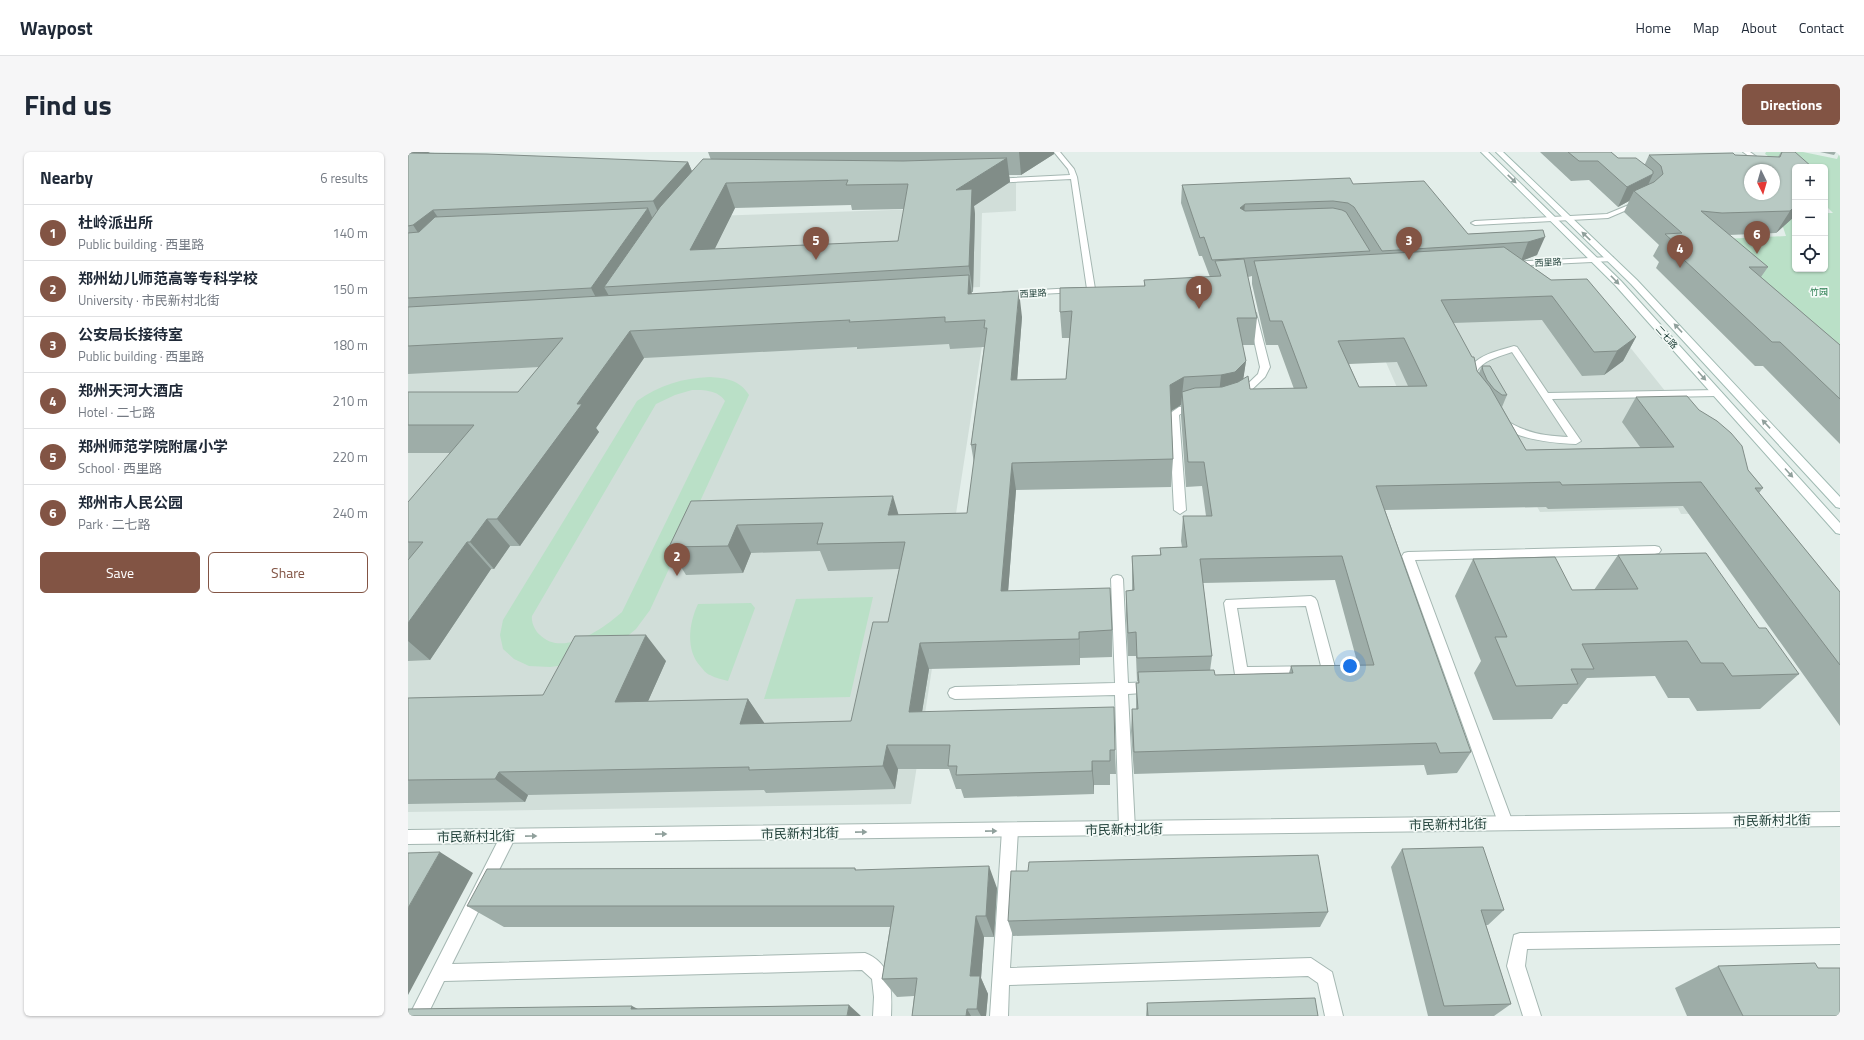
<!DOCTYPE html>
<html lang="en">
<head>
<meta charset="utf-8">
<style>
  body { margin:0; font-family:"Titillium Web","Noto Sans SC",sans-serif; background:#f6f6f7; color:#1f2937 }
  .controls { position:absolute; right:12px; top:12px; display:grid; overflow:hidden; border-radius:6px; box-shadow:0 1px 3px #0004 }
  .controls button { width:36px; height:36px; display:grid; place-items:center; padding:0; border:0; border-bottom:1px solid #e0e1e3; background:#fff; color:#1f2937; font:20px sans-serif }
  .compass { position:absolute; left:1336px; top:12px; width:36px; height:36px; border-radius:50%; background:#fff; box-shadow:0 1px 3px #0004; rotate:175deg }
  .you { position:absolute; left:942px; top:514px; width:14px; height:14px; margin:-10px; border:3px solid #fff; border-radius:50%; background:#1a73e8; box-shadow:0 0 0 6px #1a73e833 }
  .badge { display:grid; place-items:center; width:26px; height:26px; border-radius:50%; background:#825444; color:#fff; font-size:13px; font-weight:700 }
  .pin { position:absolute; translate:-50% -33px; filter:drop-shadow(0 1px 2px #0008) }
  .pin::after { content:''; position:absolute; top:21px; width:14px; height:12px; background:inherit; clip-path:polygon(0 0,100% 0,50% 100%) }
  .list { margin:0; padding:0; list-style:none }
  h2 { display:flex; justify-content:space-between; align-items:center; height:52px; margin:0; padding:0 16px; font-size:17px }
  h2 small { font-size:13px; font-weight:400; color:#747a83 }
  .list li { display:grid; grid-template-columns:26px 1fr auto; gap:12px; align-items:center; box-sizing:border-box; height:56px; padding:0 16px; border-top:1px solid #e0e1e3 }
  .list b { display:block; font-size:15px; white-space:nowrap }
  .list p { margin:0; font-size:13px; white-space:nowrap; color:#747a83 }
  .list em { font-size:13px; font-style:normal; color:#747a83 }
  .actions { display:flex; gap:8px; padding:12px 16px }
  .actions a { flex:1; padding:9px 0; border:1px solid #825444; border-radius:6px; text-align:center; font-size:14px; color:#825444 }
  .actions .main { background:#825444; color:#fff }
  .icon { flex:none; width:22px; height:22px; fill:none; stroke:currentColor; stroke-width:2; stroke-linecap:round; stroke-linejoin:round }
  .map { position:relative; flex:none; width:1432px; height:864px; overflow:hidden; border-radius:6px }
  header { display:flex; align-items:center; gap:24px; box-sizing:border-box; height:56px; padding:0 20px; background:#fff; border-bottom:1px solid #e0e1e3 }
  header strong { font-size:19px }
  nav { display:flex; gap:22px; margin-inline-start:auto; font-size:14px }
  .intro { display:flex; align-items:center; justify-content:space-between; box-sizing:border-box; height:96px; padding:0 24px }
  h1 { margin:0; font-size:28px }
  .button { padding:10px 18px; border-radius:6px; background:#825444; color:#fff; font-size:14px; font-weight:700 }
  main { display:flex; gap:24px; padding:0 24px }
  aside { flex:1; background:#fff; border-radius:6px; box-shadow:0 1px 3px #0004 }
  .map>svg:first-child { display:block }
  .built { fill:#d1ded9 }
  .green { fill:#bae0c7; fill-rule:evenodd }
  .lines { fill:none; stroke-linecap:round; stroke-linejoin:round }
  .lane-casing { stroke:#a5b7b2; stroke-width:2 }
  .street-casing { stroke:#a5b7b2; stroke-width:2 }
  .secondary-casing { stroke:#a0bab3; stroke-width:2 }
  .lane { fill:#fff; fill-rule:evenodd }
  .street { fill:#fff; fill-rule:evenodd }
  .secondary { fill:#fff; fill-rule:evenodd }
  .wall { fill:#9eada8; fill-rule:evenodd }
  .shaded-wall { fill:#818d88 }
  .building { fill:#b8c9c3; stroke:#818d88; fill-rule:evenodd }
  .oneway { fill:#90a09c }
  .labels { text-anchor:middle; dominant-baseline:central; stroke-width:3.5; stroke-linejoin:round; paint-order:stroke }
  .far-street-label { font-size:9px; fill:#21413a; stroke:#f4faf7 }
  .far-park-label { font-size:9px; fill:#287b4e; stroke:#f4faf7 }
  .near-street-label { font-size:13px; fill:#21413a; stroke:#f4faf7 }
</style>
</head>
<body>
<header>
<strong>Waypost</strong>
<nav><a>Home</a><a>Map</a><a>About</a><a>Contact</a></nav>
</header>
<div class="intro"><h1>Find us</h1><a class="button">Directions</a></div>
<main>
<aside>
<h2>Nearby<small>6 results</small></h2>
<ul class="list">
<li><span class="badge">1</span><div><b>杜岭派出所</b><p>Public building · 西里路</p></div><em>140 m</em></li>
<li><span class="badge">2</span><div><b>郑州幼儿师范高等专科学校</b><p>University · 市民新村北街</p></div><em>150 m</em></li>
<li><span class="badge">3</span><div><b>公安局长接待室</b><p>Public building · 西里路</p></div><em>180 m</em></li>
<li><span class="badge">4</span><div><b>郑州天河大酒店</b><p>Hotel · 二七路</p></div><em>210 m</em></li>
<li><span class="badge">5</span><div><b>郑州师范学院附属小学</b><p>School · 西里路</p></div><em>220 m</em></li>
<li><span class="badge">6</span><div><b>郑州市人民公园</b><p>Park · 二七路</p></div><em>240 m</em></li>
</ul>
<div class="actions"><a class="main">Save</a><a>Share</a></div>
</aside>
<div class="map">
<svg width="1432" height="864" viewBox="0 0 1432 864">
  <rect width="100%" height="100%" fill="#e3eeea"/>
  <path class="built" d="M 608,31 L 608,59 L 574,61 L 572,135 L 212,153 L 261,81 L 275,65 L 515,57 L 524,32 Z
    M 946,137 L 1177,139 L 1354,360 L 1273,362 L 1270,356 L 1132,360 L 1096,294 L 1015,295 Z
    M 578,168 L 503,652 L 0,660 L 0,196 Z"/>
  <path class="green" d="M 1358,0 L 1395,0 L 1429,7 L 1432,0 L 1432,210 L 1294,88 L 1378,84 L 1374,72 L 1387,60 L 1387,117 L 1417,117 L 1417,61 L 1425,61 L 1417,53 L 1417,15 L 1387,15 L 1386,22 L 1357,2 Z
    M 302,225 C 318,226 332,228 341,243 L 242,458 L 228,477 L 210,492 L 165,512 L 142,515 L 121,514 L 106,507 L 95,497 L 92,483 L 95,468 L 229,249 C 251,233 275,226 302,225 ZM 284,238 C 296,238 310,238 317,249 L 214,460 C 196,476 155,506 132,483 C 127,479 123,470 124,464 L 248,252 L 267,243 Z
    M 465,445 L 442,545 L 356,547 L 388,447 Z
    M 343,451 L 347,456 L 320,529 C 314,527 307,526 302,523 C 298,522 295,517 293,515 C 277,498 281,471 290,452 Z"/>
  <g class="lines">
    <defs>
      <path id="lane" d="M 1335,0 L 1342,0 L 1360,13 L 1355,14 Z
        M 1233,48 L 1236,50 L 1235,51 L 1200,66 L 1067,73 L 1063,71 L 1067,69 L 1199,62 Z
        M 844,158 L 848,161 L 862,215 L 857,225 L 833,248 L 830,249 L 825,246 L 850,222 L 852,215 L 840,161 Z
        M 1106,194 L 1109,195 L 1140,241 L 1309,238 L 1314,241 L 1309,244 L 1144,247 L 1173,289 L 1168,292 C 1148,291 1127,289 1108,282 C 1085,272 1038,238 1067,210 C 1077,201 1093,198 1106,194 ZM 1104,200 L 1160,285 C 1145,284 1130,283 1115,277 C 1096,270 1052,241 1071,216 C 1079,207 1093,204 1104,200 Z
        M 788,253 L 791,254 L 793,256 L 791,258 L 776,260 L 771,263 L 778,358 L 772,362 L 766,358 L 761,262 L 771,255 Z
        M 1247,394 L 1251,395 L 1253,398 L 1251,401 L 1247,402 L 1007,408 L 1105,671 L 1102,676 L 1097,678 L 1092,676 L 994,404 L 996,401 L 1000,400 Z
        M 709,423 L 713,424 L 715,427 L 720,531 L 744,530 L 749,532 L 751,536 L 749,540 L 720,542 L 727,677 L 724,682 L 719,684 L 714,682 L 711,677 L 707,543 L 547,547 L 542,545 L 540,541 L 542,537 L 547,535 L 707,531 L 703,427 L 705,424 Z
        M 903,444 L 907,446 L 909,449 L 928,519 L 926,523 L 921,524 L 841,526 L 842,533 L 840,537 L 835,539 L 826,537 L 824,533 L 828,529 L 816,451 L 818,448 ZM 898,454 L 913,514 L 839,515 L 829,456 Z
        M 602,671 L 607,673 L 610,678 L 602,816 L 903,806 L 924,820 L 935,864 L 917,864 L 910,831 L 900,824 L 601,833 L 600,864 L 582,864 L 594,678 L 597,673 Z
        M 100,677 L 105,679 L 108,684 L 44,812 L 457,801 C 485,812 484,838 483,864 L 465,864 L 466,845 L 464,827 L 454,818 L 36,829 L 19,864 L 1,864 L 95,679 Z
        M 1432,776 L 1432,792 L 1119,797 L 1117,814 L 1133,864 L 1115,864 L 1099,814 L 1106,783 L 1112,781 Z"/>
      <path id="street" d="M 646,0 L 652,0 L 666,17 L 669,25 L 687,137 L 686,139 L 680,139 L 679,137 L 663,27 L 585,31 L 582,29 L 585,27 L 662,23 L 660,17 Z
        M 1202,105 L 1205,105 L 1205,109 L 1103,114 L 1099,112 L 1103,110 Z
        M 667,136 L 670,136 L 670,140 L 596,144 L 592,142 L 596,140 Z
        M 1432,660 L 1432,674 L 0,692 L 0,678 Z"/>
      <path id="secondary" d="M 1073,0 L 1080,0 L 1213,129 L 1432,371 L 1432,382 L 1428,381 L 1207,133 Z
        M 1088,0 L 1095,0 L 1229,128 L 1432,345 L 1432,356 L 1428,355 L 1223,132 Z"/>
    </defs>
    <use href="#lane" class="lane-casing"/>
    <use href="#street" class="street-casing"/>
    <use href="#secondary" class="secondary-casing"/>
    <use href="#lane" class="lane"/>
    <use href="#street" class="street"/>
    <use href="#secondary" class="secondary"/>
  </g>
  <path class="wall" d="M 0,0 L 280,10 L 284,19 L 303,8 L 300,0 L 646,0 L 646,2 L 613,23 L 601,23 L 602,30 L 566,54 L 567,62 L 565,140 L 563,140 L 564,142 L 614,165 L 609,228 L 658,227 L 662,186 L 654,186 L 652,160 L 736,134 L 736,128 L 802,125 L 794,104 L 791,104 L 773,51 L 774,33 L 945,32 L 1060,82 L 1135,78 L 1129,103 L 1115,108 L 1143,128 L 1228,185 L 1215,209 L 1196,223 L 1174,224 L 1134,168 L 1045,171 L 1069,219 L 1071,221 L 1074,214 L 1099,243 L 1094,255 L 1118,298 L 1232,295 L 1214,270 L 1228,245 L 1340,318 L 1355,336 L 1351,341 L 1432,440 L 1432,574 L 1275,354 L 1140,357 L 1138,355 L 977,358 L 1063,600 L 1049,621 L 1019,623 L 1016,613 L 726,622 L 723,579 L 724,557 L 728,557 L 728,531 L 730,531 L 730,529 L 729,529 L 728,504 L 720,504 L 718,463 L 718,439 L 724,439 L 724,404 L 752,403 L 752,396 L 774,395 L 773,389 L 775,364 L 798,364 L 794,334 L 778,335 L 773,264 L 773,253 L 763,259 L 765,307 L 763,335 L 608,338 L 600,439 L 704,478 L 704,505 L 672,506 L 672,513 L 521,517 L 514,560 L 707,598 L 708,622 L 702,622 L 702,633 L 686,633 L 686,642 L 556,646 L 553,637 L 548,637 L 541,617 L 490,617 L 487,637 L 358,641 L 356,638 L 120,643 L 117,650 L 0,652 L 0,546 L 135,543 L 258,509 L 240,549 L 340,547 L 356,571 L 443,569 L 480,470 L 491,417 L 420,419 L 412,399 L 343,401 L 335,421 L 278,423 L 261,395 L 283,349 L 490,363 L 559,361 L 566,311 L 563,293 L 576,195 L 542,197 L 541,192 L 449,197 L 449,195 L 236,206 L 188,276 L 191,280 L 112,394 L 102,394 L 86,417 L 83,417 L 22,508 L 0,509 L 0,350 L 43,301 L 0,301 L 0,240 L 110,240 L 131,215 L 0,222 ZM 443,53 L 444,58 L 496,57 L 490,89 L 306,97 L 327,56 ZM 844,124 L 844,132 L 858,193 L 870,193 L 886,237 L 842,237 L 835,227 L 838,209 L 834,193 L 846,193 L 849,166 L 840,125 ZM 989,210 L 1000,234 L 951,235 L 941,212 ZM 927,428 L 950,513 L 883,514 L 881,521 L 807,523 L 802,519 L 804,504 L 795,431 Z
    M 1132,0 L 1203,0 L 1210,6 L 1237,12 L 1241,3 L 1327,3 L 1370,5 L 1373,0 L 1387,0 L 1387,64 L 1368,81 L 1321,83 L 1360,115 L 1353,125 L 1432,193 L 1432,292 L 1355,214 L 1347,214 L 1248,116 L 1251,110 L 1245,104 L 1251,93 L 1216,60 L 1221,49 L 1210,55 L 1181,28 L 1163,29 Z
    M 1412,0 L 1428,0 L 1426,3 Z
    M 1210,403 L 1351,476 L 1391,522 L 1352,557 L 1289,559 L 1281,546 L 1260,546 L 1247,524 L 1179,526 L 1159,552 L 1155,552 L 1144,567 L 1085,568 L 1066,521 L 1073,509 L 1047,444 L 1065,407 L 1164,438 L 1186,438 Z
    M 994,697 L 1096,758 L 1080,773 L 1078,773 L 1103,852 L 1086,864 L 1020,864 L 983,715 Z
    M 447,716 L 448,718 L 589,736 L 586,785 L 576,785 L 573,826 L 580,842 L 578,864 L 504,864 L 506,844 L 489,845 L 474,827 L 482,775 L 96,775 L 59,754 Z
    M 920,760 L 912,775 L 605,784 L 600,769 Z
    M 1310,814 L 1410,816 L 1432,864 L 1279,864 L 1267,836 Z
    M 739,851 L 910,864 L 738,864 Z"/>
  <path class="shaded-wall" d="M 0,0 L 22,0 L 0,12 Z
    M 611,0 L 646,0 L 646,2 L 613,23 Z
    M 599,6 L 602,30 L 566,54 L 567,62 L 565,140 L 548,38 Z
    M 280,10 L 290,34 L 256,74 L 245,49 Z
    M 1245,22 L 1236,42 L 1226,39 L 1221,49 L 1210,55 L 1219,35 Z
    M 318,31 L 327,56 L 293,125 L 282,98 Z
    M 837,52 L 835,70 L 832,56 Z
    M 1387,54 L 1387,64 L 1368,81 L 1382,59 Z
    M 240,56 L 251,81 L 196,135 L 205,151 L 197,163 L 183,136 Z
    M 25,58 L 41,82 L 22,99 L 5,73 Z
    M 1137,85 L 1129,103 L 1113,109 L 1120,90 Z
    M 561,123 L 565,149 L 560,142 Z
    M 611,139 L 614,165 L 607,255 L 603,228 Z
    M 222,179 L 236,206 L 188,276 L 191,280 L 112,394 L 89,367 L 169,252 Z
    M 1228,185 L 1215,209 L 1196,223 L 1209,199 Z
    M 838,209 L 834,236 L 810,251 L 813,223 Z
    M 776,225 L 773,253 L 760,261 L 762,233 Z
    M 604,311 L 608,338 L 598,466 L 593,439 Z
    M 485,344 L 493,371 L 480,363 Z
    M 79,367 L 102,394 L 86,417 L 62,390 Z
    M 329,373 L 343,401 L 335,421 L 320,394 Z
    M 59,390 L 83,417 L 22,508 L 0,489 L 0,471 Z
    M 671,480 L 672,506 L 672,513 L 671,487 Z
    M 238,483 L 258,509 L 229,574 L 207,550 Z
    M 512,491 L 521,517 L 510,585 L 501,560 Z
    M 340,547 L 357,572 L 332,572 Z
    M 479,593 L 490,617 L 487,637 L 475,614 Z
    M 684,609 L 686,633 L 686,642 L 684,619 Z
    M 91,620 L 120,643 L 117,650 L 87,627 Z
    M 32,700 L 65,721 L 0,843 L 0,756 Z
    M 581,714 L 589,736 L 586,785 L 578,764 Z
    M 568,764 L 576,785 L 573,826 L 580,842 L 578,864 L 573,864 L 569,857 L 562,824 Z
    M 441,853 L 453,864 L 439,864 Z
    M 224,854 L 244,864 L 223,857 Z
    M 559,857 L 563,864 L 558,864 Z"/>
  <path class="building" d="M 1160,0 L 1203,0 L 1210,6 L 1228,6 L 1245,19 L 1245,22 L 1219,35 L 1190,9 L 1171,9 Z
    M 1374,0 L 1387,0 L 1404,15 L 1387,15 L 1387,54 L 1382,59 L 1314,61 L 1293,59 L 1360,115 L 1341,115 L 1432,193 L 1432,247 L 1372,190 L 1364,190 L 1260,93 L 1269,93 L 1257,82 L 1274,81 L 1226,39 L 1246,30 L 1255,22 L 1253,14 L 1241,3 L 1325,1 L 1327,3 L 1372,5 ZM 1342,18 L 1366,18 L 1366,42 L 1342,42 Z
    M 0,1 L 78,2 L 280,10 L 245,49 L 25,58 L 5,73 L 0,74 Z
    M 599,6 L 548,38 L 564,37 L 561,114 L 196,135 L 252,55 L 295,7 L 495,9 ZM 440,28 L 438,33 L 500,32 L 490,89 L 282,98 L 318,31 Z
    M 942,26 L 945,32 L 1016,29 L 1060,82 L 1135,78 L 1137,85 L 1120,90 L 974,99 L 946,55 L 940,51 L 925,49 L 837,52 L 832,56 L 837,59 L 925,56 L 934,58 L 938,60 L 962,99 L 804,108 L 796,85 L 792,86 L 774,33 Z
    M 240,56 L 183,136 L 0,146 L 0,81 L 11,80 L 27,65 Z
    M 1096,95 L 1143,128 L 1179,127 L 1228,185 L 1209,199 L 1186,200 L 1144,144 L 1033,148 L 1064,205 L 1066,205 L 1069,219 L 1082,235 L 1118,298 L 1266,295 L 1228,245 L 1279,244 L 1291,258 L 1309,269 L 1323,281 L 1334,294 L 1340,318 L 1355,336 L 1347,336 L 1432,440 L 1432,513 L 1293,330 L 1154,333 L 1152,330 L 968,334 L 1063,600 L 1032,601 L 1028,591 L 726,600 L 724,557 L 730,557 L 728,531 L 731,531 L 730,520 L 806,518 L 807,523 L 885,521 L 883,514 L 966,513 L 934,404 L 792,407 L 804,504 L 729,506 L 728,480 L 720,481 L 718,439 L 726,438 L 724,404 L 753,403 L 752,396 L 779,395 L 775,364 L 804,364 L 796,310 L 780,310 L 774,240 L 787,236 L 814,235 L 830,230 L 840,224 L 842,237 L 899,236 L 874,169 L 862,169 L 846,109 ZM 996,186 L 1019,234 L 951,235 L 930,189 Z
    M 836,107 L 849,166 L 829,166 L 838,209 L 827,220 L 813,223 L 776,225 L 762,233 L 765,307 L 604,311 L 593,439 L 702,436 L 704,478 L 671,480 L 671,487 L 512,491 L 501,560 L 706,555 L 707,598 L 702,598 L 702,609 L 684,609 L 684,619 L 548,623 L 549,614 L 540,614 L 542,593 L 479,593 L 475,614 L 341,618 L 341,615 L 91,620 L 87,627 L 0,628 L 0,546 L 135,543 L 167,484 L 238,483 L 207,550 L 340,547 L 332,572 L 443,569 L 465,470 L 480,470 L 497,390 L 409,392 L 415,371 L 329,373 L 320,394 L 261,395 L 283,349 L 485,344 L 480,363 L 559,361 L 568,292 L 563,293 L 579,176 L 576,176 L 577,168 L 537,170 L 537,165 L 441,170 L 442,168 L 222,179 L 169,252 L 174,252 L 89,367 L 79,367 L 62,390 L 59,390 L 0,471 L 0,408 L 15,390 L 0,390 L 0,350 L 66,273 L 0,273 L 0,240 L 110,240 L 155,186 L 0,194 L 0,155 L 561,123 L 560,142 L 611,139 L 603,228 L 658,227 L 664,159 L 652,160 L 652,136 L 737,134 L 736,128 L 813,124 L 807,109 Z
    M 1074,214 L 1082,214 L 1099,243 L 1094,243 L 1086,237 L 1079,228 L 1075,219 Z
    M 1298,401 L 1351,476 L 1358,476 L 1391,522 L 1324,524 L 1315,511 L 1293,511 L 1279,489 L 1174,492 L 1186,517 L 1163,517 L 1170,532 L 1108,534 L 1087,485 L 1099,485 L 1065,407 L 1147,405 L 1164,438 L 1230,437 L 1210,403 Z
    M 1075,695 L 1096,758 L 1073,758 L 1103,852 L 1036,854 L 994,697 Z
    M 32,700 L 0,756 L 0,701 Z
    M 910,703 L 920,760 L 600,769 L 603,719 L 620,719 L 621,710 Z
    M 581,714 L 578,764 L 568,764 L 562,824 L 572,824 L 569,857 L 559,857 L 558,864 L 504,864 L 509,826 L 474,827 L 486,754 L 59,754 L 79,717 L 447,716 L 447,718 Z
    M 1407,811 L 1410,816 L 1432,816 L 1432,864 L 1335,864 L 1310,814 Z
    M 907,846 L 910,864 L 740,864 L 739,851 Z
    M 441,853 L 439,864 L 0,864 L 0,857 L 224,854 L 223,857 Z"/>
  <defs><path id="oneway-solid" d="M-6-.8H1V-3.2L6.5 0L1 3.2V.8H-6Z"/></defs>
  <g class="oneway">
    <use href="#oneway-solid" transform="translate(1104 27) rotate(44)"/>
    <use href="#oneway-solid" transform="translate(1178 84) rotate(-136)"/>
    <use href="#oneway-solid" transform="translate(1207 128) rotate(46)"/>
    <use href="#oneway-solid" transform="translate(1270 176) rotate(-133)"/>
    <use href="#oneway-solid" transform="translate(1294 224) rotate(48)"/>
    <use href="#oneway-solid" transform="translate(1358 272) rotate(-133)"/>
    <use href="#oneway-solid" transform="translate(1381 321) rotate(48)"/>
    <use href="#oneway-solid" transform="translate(583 679) rotate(-1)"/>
    <use href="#oneway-solid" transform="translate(453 680) rotate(-1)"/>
    <use href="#oneway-solid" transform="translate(253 682) rotate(-1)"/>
    <use href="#oneway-solid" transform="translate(123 684) rotate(-1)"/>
  </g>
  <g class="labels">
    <g class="far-street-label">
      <text transform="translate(1140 110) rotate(-3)">西里路</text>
      <text transform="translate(625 141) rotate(-3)">西里路</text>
      <text transform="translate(1259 185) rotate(48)">二七路</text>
    </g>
    <g class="far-park-label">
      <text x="1411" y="139">竹园</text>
    </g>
    <g class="near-street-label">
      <text transform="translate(1364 668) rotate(-1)">市民新村北街</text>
      <text transform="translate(1040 672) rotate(-1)">市民新村北街</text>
      <text transform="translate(716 677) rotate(-1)">市民新村北街</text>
      <text transform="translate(392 681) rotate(-1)">市民新村北街</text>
      <text transform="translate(68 684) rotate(-1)">市民新村北街</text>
    </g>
  </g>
</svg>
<div class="controls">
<button>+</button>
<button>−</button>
<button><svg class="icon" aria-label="locate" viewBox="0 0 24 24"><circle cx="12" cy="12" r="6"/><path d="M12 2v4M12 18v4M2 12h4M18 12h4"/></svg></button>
</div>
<svg class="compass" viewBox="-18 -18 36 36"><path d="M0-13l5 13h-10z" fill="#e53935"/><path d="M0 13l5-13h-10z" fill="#747a83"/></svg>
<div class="you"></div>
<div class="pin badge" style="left:791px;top:157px">1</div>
<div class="pin badge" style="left:269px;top:424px">2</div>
<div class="pin badge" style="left:1001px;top:108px">3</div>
<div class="pin badge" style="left:1272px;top:116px">4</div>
<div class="pin badge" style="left:408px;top:108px">5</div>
<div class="pin badge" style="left:1349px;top:102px">6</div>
</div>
</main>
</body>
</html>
